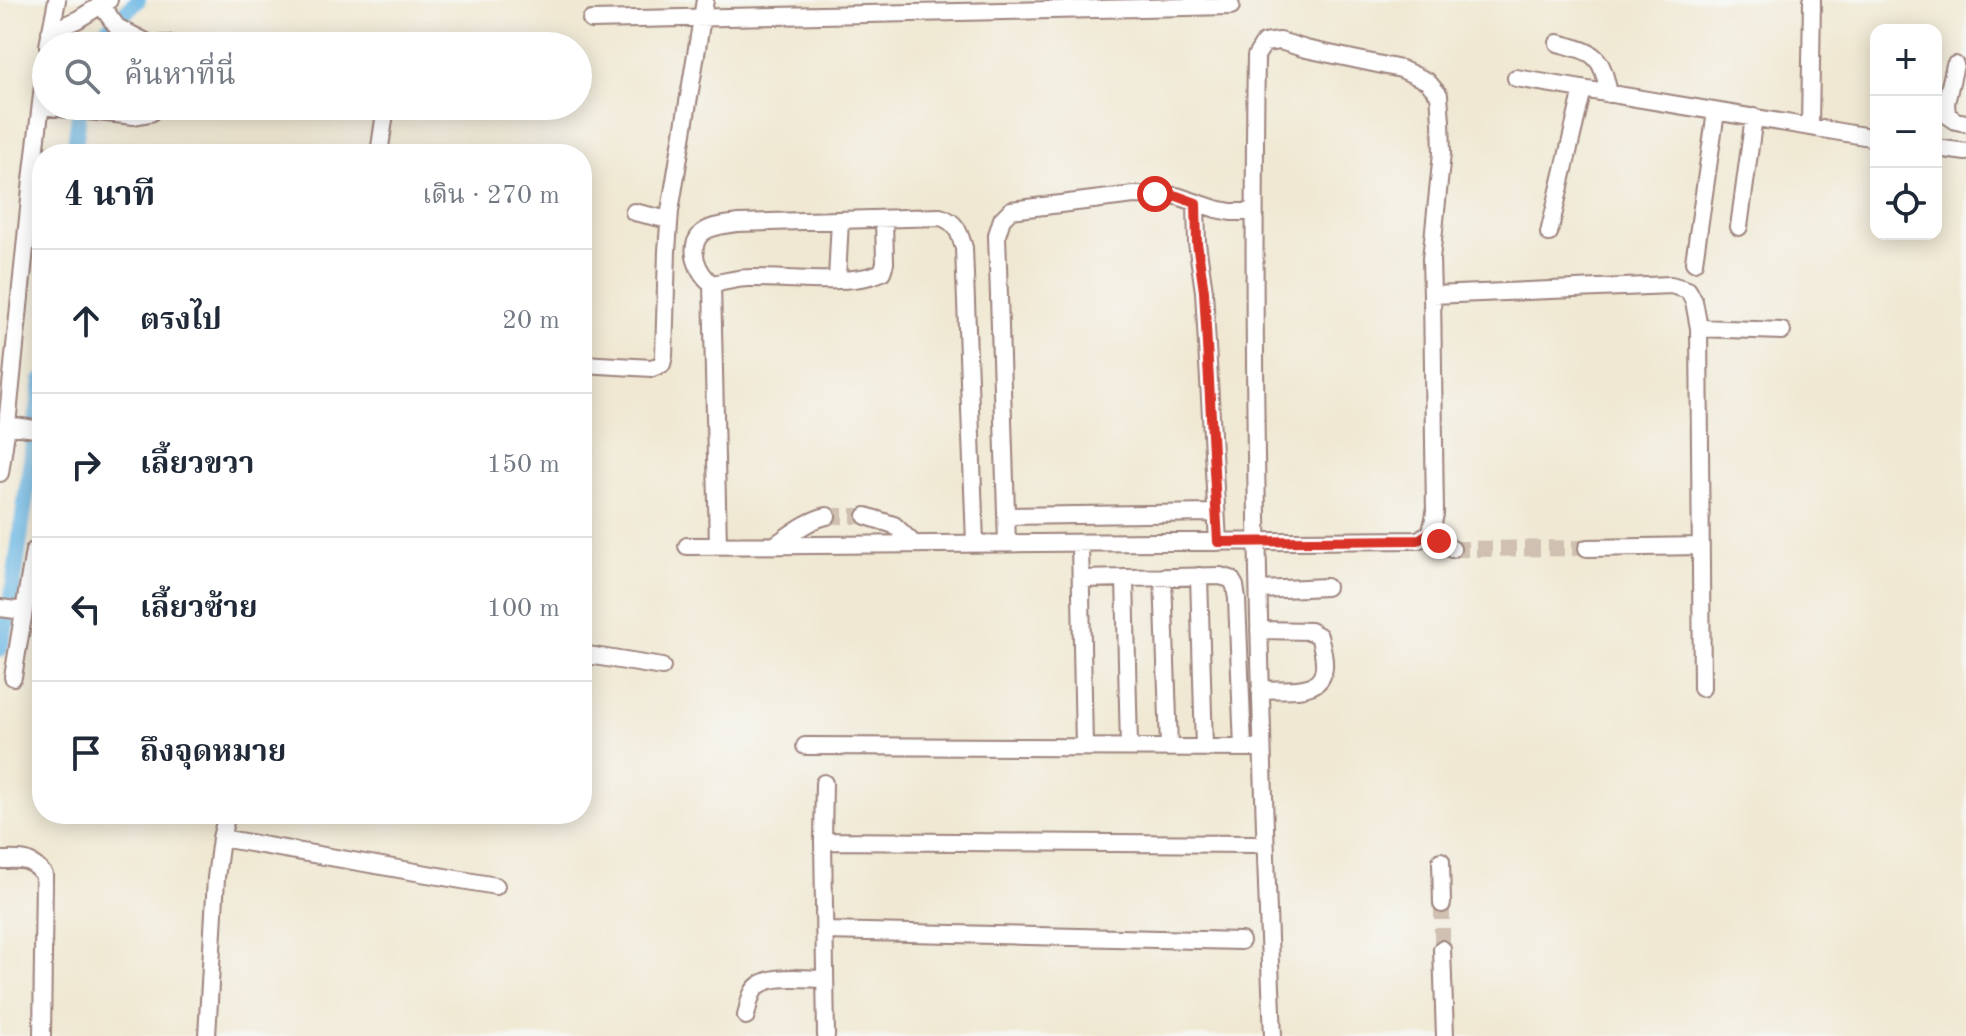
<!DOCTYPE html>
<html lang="th">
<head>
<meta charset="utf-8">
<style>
  body { margin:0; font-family:"Old Standard TT","Noto Serif Thai",serif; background:#f2f2f3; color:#1f2937 }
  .controls { position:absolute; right:24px; top:24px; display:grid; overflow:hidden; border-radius:16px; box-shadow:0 4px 20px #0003 }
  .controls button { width:72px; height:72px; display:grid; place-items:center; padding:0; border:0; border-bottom:2px solid #e0e1e3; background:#fff; color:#1f2937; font:40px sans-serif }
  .stop { position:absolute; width:24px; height:24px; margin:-18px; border:6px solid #d93025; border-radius:50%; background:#fff }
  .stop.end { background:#d93025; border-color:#fff; box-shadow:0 2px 8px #0008 }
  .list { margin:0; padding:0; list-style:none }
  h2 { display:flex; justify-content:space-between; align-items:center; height:104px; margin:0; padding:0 32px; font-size:34px }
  h2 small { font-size:26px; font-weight:400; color:#747a83 }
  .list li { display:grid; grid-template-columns:52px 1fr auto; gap:24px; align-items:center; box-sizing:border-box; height:144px; padding:0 32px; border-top:2px solid #e0e1e3 }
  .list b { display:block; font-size:30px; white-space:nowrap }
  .list em { font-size:26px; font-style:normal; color:#747a83 }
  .icon { flex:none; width:44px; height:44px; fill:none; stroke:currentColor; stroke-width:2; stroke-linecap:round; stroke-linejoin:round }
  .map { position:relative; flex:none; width:1966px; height:1036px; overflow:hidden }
  .search { position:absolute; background:#fff; box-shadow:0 4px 20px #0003; left:32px; top:32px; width:560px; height:88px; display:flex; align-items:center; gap:20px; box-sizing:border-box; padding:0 28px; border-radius:44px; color:#747a83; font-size:30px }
  .panel { position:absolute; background:#fff; box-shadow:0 4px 20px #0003; left:32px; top:144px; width:560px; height:680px; border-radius:32px }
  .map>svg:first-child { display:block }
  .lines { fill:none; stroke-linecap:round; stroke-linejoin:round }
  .canal { stroke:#6cb8e5; stroke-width:16 }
  .minor-tunnel { stroke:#cfc0b1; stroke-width:16; stroke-dasharray:16 8; stroke-linecap:butt }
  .minor-casing { stroke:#9d847e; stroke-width:20 }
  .minor { stroke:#fff; stroke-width:16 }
  .route { stroke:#d93025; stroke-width:10 }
</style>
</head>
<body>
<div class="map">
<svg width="1966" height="1036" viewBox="0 0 1966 1036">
  <rect width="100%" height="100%" fill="#f6f6f2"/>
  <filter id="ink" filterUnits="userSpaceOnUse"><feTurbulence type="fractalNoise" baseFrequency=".0125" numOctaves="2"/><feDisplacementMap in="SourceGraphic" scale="16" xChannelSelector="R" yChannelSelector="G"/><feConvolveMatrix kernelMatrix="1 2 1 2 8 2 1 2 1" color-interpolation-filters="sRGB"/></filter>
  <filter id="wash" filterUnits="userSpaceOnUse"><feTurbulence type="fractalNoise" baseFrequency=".006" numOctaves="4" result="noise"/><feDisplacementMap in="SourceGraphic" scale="32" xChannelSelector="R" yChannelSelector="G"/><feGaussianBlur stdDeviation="1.8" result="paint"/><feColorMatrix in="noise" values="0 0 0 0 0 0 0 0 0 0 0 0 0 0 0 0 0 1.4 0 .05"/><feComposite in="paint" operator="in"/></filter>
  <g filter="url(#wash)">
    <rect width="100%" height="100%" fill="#f0e8d2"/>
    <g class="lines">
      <path class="canal" d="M 90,46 L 138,0
        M 74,154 L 80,106
        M 0,649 L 10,610 L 42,381"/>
    </g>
  </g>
  <g filter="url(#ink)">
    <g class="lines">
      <path class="minor-tunnel" d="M 827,516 L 866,516
        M 1452,549 L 1587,548
        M 1442,904 L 1442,949"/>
      <defs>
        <path id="minor" d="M 101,5 L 117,27 L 154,46
          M 591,20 L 1231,6
          M 50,32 L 77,20 L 109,0
          M 1558,43 C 1596,53 1601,54 1609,94
          M 48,46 L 57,0
          M 160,46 L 163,44 L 192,46
          M 1955,65 L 1946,103 L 1947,115 L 1956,121 L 1966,123
          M 1516,78 L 1876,138
          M 41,106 L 134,116 L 150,113 L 151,106
          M 1810,127 L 1812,0
          M 1936,148 L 1966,152
          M 379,154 L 386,106
          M 1196,203 L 1197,243 L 1204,291 L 1218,542
          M 634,212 L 669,220
          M 1739,227 L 1754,117
          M 1549,233 L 1583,89
          M 1694,262 L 1716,112
          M 837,279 L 840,220
          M 712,284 C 724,282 737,278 749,278 C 786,277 850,287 882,272 L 885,263 L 884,219
          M 1699,328 L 1782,331
          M 582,364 L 652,368 L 662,364 L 664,356 L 667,251 L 670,211 L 705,0
          M 7,425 L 42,430
          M 0,473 L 7,425 L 31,189 L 46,60
          M 866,516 L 894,525 L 914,544
          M 1006,516 L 1216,513
          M 1431,532 L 1444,545 L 1452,549
          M 1007,543 L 997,235 L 1002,219 L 1011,210 L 1134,195 L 1177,196 L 1216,209 L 1231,212 L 1254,212
          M 1080,543 L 1084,747
          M 775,545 C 791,534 808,520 827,516
          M 687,546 L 1418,540 L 1431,532 L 1435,514 L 1432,295 L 1671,285 L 1688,290 L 1694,301 L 1699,328 L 1702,688
          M 718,546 L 712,284 C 698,273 687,249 701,234 C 710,225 727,225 738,223 L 940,217 C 957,222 959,232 964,248 L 975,543
          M 1587,548 L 1700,546
          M 1199,576 L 1204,748
          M 1163,577 L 1169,747
          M 1125,578 L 1129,747
          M 1081,579 L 1220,576 L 1231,579 L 1235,586 L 1237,599 L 1243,748
          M 1259,590 L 1326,587
          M 0,608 L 24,611 L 34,551
          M 1259,630 L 1310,631 L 1319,636 C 1337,697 1305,688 1260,690
          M 582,654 L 662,667
          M 13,677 L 24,611
          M 805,746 L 1261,748
          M 221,838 L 496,886
          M 823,841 L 824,783
          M 0,860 C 22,860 30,857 44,875 L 42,1036
          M 1441,861 L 1442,904
          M 825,931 L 1241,941
          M 1442,949 L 1445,1036
          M 746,1016 C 748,1008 749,999 753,992 C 764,972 805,979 825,979
          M 207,1036 L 216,878 L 221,838 L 227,814
          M 826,1036 L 823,841 L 1253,844
          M 1273,1036 C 1259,710 1251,382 1256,56 L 1264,43 L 1280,41 L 1306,49 L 1401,69 L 1427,81 L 1439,95 L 1441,121 L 1442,153 L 1431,259 L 1432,295"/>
      </defs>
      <use href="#minor" class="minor-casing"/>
      <use href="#minor" class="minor"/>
    </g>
  </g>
  <g class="lines" filter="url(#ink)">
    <path class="route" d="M 1155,194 L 1177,196 L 1196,203 L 1197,243 L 1204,291 L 1218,542 L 1418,540 L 1431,532 L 1439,541"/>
  </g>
</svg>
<div class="controls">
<button>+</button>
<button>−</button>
<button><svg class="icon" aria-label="locate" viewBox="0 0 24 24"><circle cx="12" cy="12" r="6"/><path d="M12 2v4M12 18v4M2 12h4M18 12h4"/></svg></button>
</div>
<div class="stop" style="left:1155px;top:194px"></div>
<div class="stop end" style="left:1439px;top:541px"></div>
<div class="search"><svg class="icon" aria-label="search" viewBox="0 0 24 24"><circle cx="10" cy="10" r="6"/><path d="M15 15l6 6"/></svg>ค้นหาที่นี่</div>
<section class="panel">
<h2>4 นาที<small>เดิน · 270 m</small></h2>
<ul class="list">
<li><svg class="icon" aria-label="ahead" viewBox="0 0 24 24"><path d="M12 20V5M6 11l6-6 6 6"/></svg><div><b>ตรงไป</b></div><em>20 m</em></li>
<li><svg class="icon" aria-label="right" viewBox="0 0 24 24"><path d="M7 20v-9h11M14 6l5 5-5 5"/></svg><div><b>เลี้ยวขวา</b></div><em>150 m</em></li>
<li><svg class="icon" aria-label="left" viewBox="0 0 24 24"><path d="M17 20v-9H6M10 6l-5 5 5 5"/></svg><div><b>เลี้ยวซ้าย</b></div><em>100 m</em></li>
<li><svg class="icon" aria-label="arrive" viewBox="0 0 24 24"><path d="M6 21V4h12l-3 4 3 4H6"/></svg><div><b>ถึงจุดหมาย</b></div></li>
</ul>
</section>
</div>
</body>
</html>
